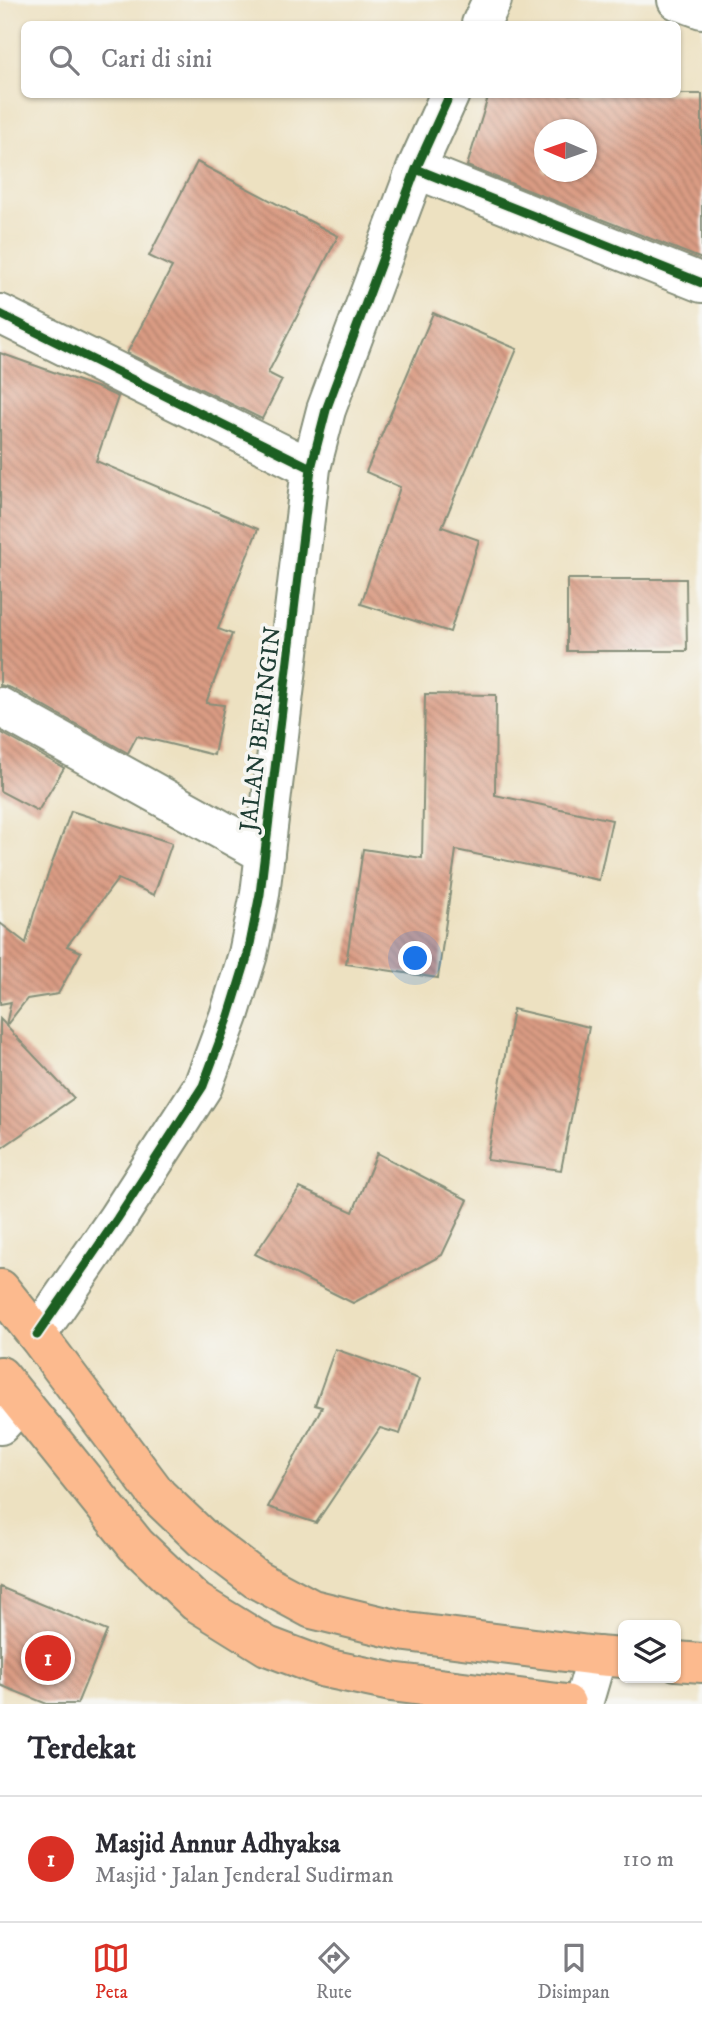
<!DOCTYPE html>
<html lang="id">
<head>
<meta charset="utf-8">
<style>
  body { margin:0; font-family:"IM FELL DW Pica",serif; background:#f2f2f3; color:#2b2b33 }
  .controls { position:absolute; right:21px; bottom:21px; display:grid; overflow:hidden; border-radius:10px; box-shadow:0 2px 5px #0004 }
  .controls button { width:63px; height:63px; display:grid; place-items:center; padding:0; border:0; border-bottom:2px solid #e1e1e2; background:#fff; color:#2b2b33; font:35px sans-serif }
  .compass { position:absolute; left:534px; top:119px; width:63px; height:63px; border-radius:50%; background:#fff; box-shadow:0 2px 5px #0004; rotate:272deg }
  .you { position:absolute; left:416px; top:959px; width:24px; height:24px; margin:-18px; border:5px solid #fff; border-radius:50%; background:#1a73e8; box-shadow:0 0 0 10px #1a73e833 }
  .badge { display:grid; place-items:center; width:46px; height:46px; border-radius:50%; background:#d93025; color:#fff; font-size:23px; font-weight:700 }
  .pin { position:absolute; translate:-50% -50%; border:4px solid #fff; box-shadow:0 2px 7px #0006 }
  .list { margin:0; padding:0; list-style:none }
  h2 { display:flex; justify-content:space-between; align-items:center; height:91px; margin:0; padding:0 28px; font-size:30px }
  h2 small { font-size:23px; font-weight:400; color:#7c7c81 }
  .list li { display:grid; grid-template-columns:46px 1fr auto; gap:21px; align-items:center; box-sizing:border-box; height:126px; padding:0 28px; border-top:2px solid #e1e1e2 }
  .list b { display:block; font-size:26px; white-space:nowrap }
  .list p { margin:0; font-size:23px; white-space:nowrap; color:#7c7c81 }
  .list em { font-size:23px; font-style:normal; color:#7c7c81 }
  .icon { flex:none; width:38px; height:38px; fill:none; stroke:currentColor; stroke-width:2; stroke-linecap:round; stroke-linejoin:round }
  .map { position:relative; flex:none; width:702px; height:1704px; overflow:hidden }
  .search { position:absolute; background:#fff; box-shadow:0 2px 5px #0004; left:21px; right:21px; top:21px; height:77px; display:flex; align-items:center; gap:18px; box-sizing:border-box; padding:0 24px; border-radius:10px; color:#7c7c81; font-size:26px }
  .sheet { height:217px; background:#fff }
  nav { display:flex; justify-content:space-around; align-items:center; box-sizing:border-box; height:98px; border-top:2px solid #e1e1e2; background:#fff; font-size:19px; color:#7c7c81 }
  nav a { display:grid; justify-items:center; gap:4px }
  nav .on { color:#d93025 }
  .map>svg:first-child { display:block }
  .building { fill:url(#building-back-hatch); fill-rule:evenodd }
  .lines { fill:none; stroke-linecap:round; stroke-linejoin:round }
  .minor-casing { stroke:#868f7a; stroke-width:42 }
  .major-casing { stroke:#868f7a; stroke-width:42 }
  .minor { stroke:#fff; stroke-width:38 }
  .major { stroke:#fcba8e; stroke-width:38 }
  .cycleway-casing { stroke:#f6f6f2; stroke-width:13 }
  .cycleway { stroke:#1b5e20; stroke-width:9 }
  .labels { text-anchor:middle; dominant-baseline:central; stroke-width:7; stroke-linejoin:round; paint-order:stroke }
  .street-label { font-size:24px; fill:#1f3d34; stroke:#f6f6f2 }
</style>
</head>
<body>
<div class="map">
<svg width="702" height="1704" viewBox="0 0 702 1704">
  <defs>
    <pattern id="building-back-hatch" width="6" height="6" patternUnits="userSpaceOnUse" patternTransform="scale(1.75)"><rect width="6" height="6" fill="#da9b83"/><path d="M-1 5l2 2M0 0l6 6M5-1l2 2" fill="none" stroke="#b0806c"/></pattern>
  </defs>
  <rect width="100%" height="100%" fill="#f6f6f2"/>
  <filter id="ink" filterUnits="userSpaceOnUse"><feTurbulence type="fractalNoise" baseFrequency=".0143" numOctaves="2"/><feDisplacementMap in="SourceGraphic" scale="14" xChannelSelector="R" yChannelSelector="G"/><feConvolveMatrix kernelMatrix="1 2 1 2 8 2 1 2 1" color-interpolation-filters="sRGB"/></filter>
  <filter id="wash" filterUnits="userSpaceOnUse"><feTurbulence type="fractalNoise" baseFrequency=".00686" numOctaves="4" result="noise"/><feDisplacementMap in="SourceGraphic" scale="28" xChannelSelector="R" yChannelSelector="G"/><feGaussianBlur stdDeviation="1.57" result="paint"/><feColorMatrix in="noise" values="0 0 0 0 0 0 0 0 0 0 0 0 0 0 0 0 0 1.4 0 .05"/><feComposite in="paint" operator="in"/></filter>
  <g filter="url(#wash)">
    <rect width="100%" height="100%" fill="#ede1c1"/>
    <g id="blocks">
      <path class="building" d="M 489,94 L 702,94 L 702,259 L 467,166 ZM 544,130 L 586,130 L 586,172 L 544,172 Z
        M 197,162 L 338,236 L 268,373 L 282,380 L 262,419 L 127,353 L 172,267 L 149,256 Z
        M 433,313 L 517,349 L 442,527 L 479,540 L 450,632 L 361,604 L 400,487 L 366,472 Z
        M 0,353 L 101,389 L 118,397 L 96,461 L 258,529 L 218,629 L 232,634 L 206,703 L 224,705 L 214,755 L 137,736 L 128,753 L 11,688 L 0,685 Z
        M 567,579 L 686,579 L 687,651 L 567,651 Z
        M 425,694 L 496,695 L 495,795 L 612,820 L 599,880 L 456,850 L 438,978 L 346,964 L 363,849 L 422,858 Z
        M 0,732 L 64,768 L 38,811 L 0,791 Z
        M 71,811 L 172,843 L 154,895 L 118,879 L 67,946 L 81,952 L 58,994 L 27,999 L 6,1026 L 74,1098 L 0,1149 L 0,1019 L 6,1025 L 11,1002 L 0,1004 L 0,923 L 26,943 L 34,913 Z
        M 513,1009 L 589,1027 L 561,1170 L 487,1160 Z
        M 377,1153 L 468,1200 L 442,1255 L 353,1303 L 255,1254 L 300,1188 L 353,1212 Z
        M 335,1349 L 419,1379 L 400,1434 L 380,1428 L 316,1523 L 268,1507 L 322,1407 L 315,1405 Z
        M 0,1587 L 107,1631 L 77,1704 L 47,1704 L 0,1685 Z"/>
    </g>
  </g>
  <g filter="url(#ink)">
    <use href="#blocks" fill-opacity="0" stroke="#868f7a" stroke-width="2"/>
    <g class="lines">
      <defs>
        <path id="minor" d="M 677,0 L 702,9
          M 481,24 L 492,0
          M 416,169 L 702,283
          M 0,314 L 311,468
          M 0,707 L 265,854
          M 37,1335 L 117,1219 L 203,1086 L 229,1016 L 248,954 L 260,894 L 311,468 L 326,410 L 416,169 L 450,94
          M 0,1425 L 21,1402
          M 583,1704 L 597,1656"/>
        <path id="major" d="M 0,1289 L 37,1335 L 158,1496 L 202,1538 L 256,1579 L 312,1609 L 407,1632 L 597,1656 L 623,1658
          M 0,1376 L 136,1545 L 196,1602 L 267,1646 L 325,1668 L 391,1682 L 566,1704
          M 676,1661 L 702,1663"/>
      </defs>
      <use href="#minor" class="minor-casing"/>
      <use href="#major" class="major-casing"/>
      <use href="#minor" class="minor"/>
      <use href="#major" class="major"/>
      <defs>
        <path id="cycleway" d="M 416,169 L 702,283
          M 0,314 L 311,468
          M 37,1335 L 117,1219 L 203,1086 L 229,1016 L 248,954 L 260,894 L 311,468 L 326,410 L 416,169 L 450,94"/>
      </defs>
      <use href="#cycleway" class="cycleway-casing"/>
      <use href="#cycleway" class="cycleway"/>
    </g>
  </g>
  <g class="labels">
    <g class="street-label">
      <text transform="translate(261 729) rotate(-83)">JALAN BERINGIN</text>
    </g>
  </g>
</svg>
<div class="controls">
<button><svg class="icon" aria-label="layers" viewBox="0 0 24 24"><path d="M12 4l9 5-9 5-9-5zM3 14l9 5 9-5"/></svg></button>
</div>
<svg class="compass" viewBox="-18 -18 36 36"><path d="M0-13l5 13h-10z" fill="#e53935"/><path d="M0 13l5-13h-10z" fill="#7c7c81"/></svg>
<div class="you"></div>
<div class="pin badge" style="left:48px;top:1658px">1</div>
<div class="search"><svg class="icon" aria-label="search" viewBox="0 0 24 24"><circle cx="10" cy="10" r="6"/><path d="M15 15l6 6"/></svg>Cari di sini</div>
</div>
<section class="sheet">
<h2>Terdekat<small></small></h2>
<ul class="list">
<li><span class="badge">1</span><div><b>Masjid Annur Adhyaksa</b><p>Masjid · Jalan Jenderal Sudirman</p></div><em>110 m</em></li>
</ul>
</section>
<nav>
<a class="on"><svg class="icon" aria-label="map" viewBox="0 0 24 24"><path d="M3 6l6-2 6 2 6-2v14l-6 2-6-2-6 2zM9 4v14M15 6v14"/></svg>Peta</a>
<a><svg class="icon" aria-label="directions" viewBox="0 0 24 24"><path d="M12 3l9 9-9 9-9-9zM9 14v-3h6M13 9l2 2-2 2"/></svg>Rute</a>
<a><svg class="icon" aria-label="saved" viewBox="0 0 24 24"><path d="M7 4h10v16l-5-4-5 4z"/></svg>Disimpan</a>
</nav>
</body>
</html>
